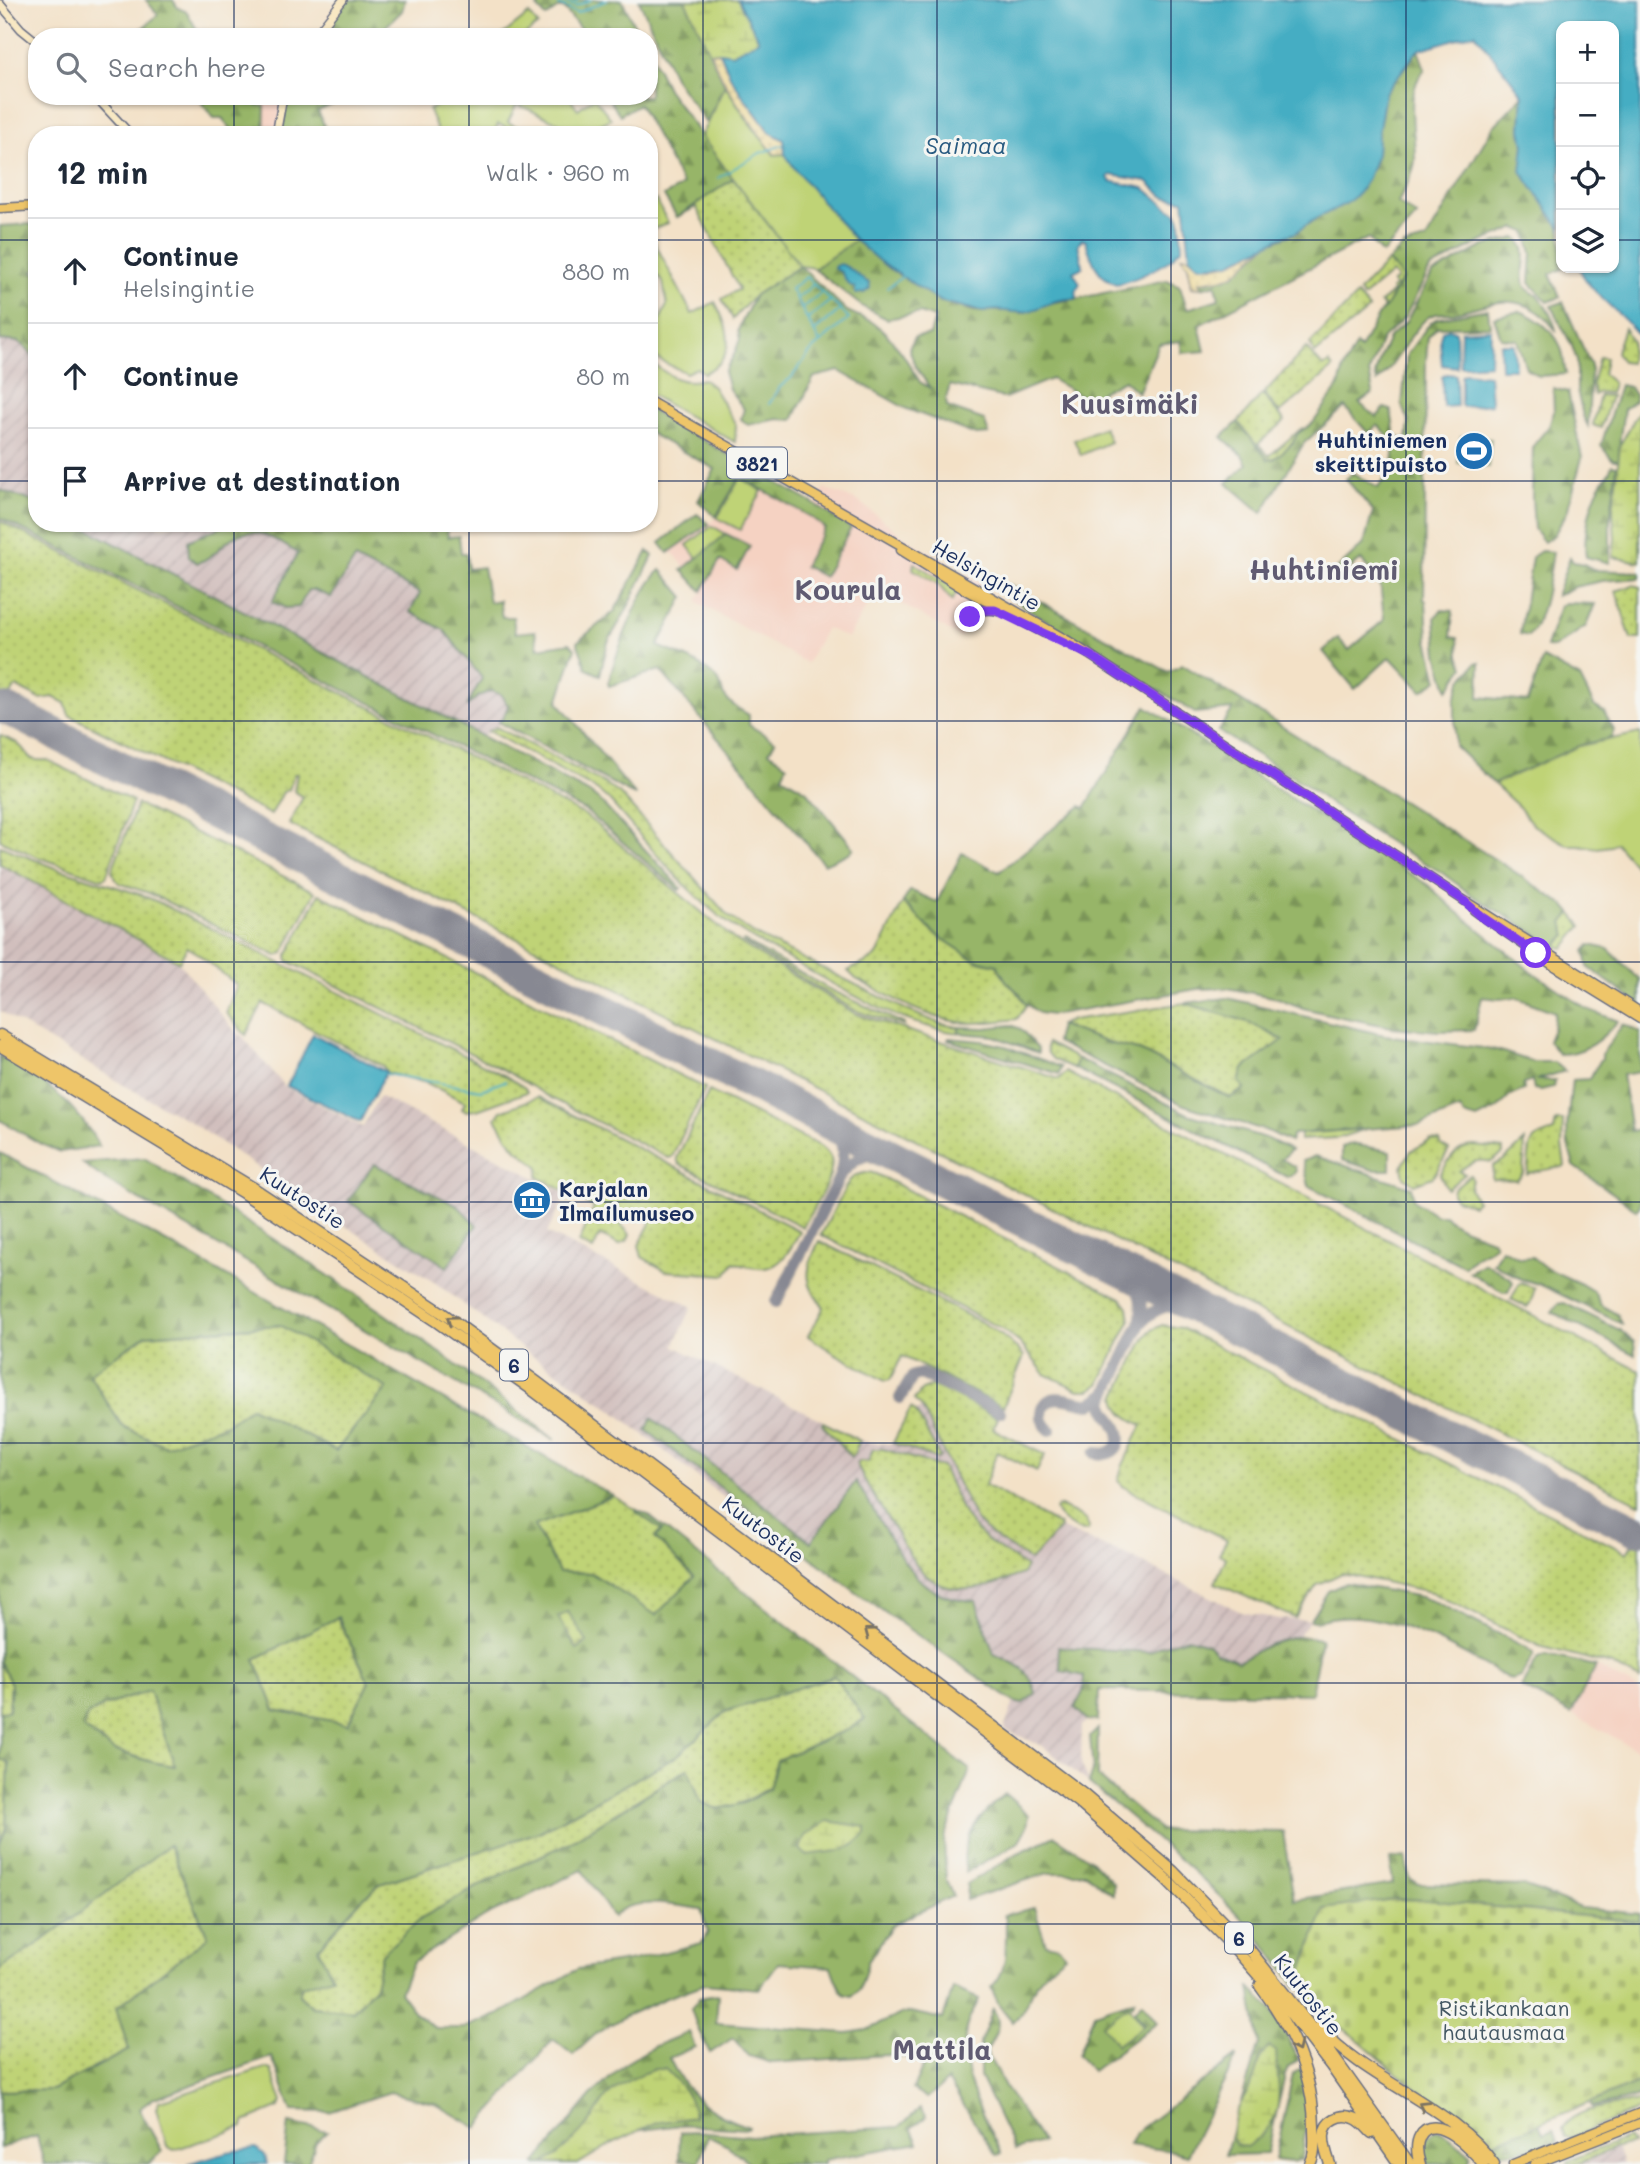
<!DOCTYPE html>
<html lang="en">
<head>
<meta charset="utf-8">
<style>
  body { margin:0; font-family:Mali,sans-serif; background:#f6f6f7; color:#1f2937 }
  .controls { position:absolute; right:21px; top:21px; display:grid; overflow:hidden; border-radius:14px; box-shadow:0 2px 5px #0004 }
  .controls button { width:63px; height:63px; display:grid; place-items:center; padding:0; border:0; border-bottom:2px solid #e0e1e3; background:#fff; color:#1f2937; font:35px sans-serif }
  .stop { position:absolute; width:21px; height:21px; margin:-16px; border:5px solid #7c3aed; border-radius:50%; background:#fff }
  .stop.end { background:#7c3aed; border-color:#fff; box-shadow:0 2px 7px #0008 }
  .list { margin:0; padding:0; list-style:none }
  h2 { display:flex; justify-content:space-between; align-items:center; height:91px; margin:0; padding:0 28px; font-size:30px }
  h2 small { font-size:23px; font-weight:400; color:#747a83 }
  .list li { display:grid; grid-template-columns:46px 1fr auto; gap:21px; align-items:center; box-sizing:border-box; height:105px; padding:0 28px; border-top:2px solid #e0e1e3 }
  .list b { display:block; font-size:26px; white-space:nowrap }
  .list p { margin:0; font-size:23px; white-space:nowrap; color:#747a83 }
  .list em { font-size:23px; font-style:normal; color:#747a83 }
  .icon { flex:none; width:38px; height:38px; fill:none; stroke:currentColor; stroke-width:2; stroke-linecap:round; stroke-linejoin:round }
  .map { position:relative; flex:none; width:1640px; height:2164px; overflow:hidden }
  .search { position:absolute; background:#fff; box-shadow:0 2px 5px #0004; left:28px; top:28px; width:630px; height:77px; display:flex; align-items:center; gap:18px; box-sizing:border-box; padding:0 24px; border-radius:28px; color:#747a83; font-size:26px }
  .panel { position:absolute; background:#fff; box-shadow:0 2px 5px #0004; left:28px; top:126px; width:630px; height:406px; border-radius:28px }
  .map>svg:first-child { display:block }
  .built { fill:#f5d2c2 }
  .industrial { fill:url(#industrial-furrows) }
  .grass { fill:url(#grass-dots); stroke:#6d816a; stroke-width:2 }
  .forest { fill:url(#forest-firs); stroke:#597262; stroke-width:2; fill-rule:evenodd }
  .wetland { fill:url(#wetland-marsh); stroke:#6d816a; stroke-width:2 }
  .sand { fill:url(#sand-dots); stroke:#84847e; stroke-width:2 }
  .cemetery { fill:url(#cemetery-stones); stroke:#6d816a; stroke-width:2 }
  .green { fill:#bfd376; stroke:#6d816a; stroke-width:2 }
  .water { fill:#44adc3; stroke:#306e90; stroke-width:2 }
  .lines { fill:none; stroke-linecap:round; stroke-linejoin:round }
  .stream { stroke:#44adc3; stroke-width:2 }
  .taxiway { stroke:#878892; stroke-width:12 }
  .runway { stroke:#878892; stroke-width:32 }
  .secondary-casing { stroke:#676d83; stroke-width:10 }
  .primary-casing { stroke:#676d83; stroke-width:11 }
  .highway-casing { stroke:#676d83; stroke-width:13 }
  .secondary { stroke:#f8e8c3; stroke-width:7 }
  .primary { stroke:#eec569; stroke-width:8 }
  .highway { stroke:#eec569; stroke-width:10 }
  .oneway { stroke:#7a7263 }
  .route { stroke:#7c3aed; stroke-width:9 }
  .grid { fill:none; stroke:#1b2f5e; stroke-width:2; stroke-opacity:0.55 }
  .labels { text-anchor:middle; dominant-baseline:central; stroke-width:6; stroke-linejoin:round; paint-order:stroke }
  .shield { fill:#f6f6f2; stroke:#5d6b8a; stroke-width:2 }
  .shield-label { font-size:19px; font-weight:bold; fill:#1b2f5e }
  .poi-label { font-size:21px; font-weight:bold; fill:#1b2f5e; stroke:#f6f6f2; text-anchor:end }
  .street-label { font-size:21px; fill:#1b2f5e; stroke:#f6f6f2 }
  .park-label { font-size:21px; fill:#445864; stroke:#f6f6f2 }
  .water-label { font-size:23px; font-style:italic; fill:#295b81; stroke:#f6f6f2 }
  .district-label { font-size:28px; font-weight:bold; fill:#605b72; stroke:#f6f6f2 }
</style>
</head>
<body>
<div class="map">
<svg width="1640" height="2164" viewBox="0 0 1640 2164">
  <defs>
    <pattern id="industrial-furrows" width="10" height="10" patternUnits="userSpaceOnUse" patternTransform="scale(1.75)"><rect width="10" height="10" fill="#d1bfbd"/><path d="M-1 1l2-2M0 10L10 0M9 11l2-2" fill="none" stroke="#b3a4a5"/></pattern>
    <pattern id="grass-dots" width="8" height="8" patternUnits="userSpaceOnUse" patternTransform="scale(1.75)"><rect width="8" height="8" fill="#bfd376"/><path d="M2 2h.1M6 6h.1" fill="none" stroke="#a4b568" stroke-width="1.8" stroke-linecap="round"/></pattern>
    <pattern id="forest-firs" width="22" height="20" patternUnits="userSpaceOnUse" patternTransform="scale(1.75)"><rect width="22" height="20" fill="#97b567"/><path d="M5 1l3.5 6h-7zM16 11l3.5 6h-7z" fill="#7a9458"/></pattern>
    <pattern id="wetland-marsh" width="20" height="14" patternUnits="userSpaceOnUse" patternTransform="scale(1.75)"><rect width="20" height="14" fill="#bfd376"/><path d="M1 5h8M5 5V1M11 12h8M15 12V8" fill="none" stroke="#a4b568"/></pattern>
    <pattern id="sand-dots" width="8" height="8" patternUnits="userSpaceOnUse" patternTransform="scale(1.75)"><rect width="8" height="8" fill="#eeda9e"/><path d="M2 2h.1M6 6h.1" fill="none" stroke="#ccbb8a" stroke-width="1.8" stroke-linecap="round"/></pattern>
    <pattern id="cemetery-stones" width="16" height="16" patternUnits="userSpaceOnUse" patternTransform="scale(1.75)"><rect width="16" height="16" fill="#bfd376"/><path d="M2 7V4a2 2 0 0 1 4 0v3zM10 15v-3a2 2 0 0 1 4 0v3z" fill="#a4b568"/></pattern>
  </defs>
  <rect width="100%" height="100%" fill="#f6f6f2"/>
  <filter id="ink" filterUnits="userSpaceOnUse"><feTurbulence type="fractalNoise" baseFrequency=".0143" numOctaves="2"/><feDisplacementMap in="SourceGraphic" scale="14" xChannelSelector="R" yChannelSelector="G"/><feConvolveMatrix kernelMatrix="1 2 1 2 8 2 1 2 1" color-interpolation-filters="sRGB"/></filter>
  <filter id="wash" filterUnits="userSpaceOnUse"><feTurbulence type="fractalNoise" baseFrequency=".00686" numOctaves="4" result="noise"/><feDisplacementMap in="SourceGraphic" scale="28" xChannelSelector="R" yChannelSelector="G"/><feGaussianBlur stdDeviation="1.57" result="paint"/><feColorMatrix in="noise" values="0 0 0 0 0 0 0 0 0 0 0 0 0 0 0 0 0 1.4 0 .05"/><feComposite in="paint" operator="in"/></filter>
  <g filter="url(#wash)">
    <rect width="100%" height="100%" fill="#f3e1c7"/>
    <path class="built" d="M 196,96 L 288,96 L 280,135 L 236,135 L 222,118 L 214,118 Z
      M 740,477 L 811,517 L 815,504 L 824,488 L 858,501 L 907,539 L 966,575 L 989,587 L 971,623 L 960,637 L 876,590 L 848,638 L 826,628 L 807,663 L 702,605 L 697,601 L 702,591 L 682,570 L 685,567 L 674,554 L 668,553 L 709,524 L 716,517 Z
      M 1596,1666 L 1640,1691 L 1640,1752 L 1572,1714 Z"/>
    <path class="industrial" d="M 0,340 L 19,342 L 37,359 L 37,503 L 0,490 Z
      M 76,523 L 137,523 L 164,527 L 183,523 L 223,523 L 224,526 L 200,536 L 205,561 L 228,541 L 246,533 L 257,531 L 298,553 L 272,602 L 286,608 L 308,590 L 314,590 L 331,597 L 355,559 L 420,593 L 411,612 L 444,630 L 482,678 L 469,704 L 479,696 L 492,691 L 502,695 L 508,705 L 505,714 L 496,727 L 483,736 Z
      M 0,865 L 180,964 L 234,1030 L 243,1037 L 285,1087 L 363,1127 L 379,1096 L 566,1194 L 547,1233 L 692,1307 L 674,1346 L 865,1442 L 889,1444 L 893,1443 L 937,1459 L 939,1457 L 916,1412 L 922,1407 L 991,1535 L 1028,1559 L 1035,1556 L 1060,1528 L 1132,1558 L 1241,1612 L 1279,1619 L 1310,1620 L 1298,1636 L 1268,1645 L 1237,1661 L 1216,1652 L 1208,1644 L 1160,1646 L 1150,1652 L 1058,1647 L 1084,1676 L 1083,1692 L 1075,1708 L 1087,1720 L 1082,1726 L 1081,1763 L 1089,1783 L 1044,1747 L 1004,1729 L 1014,1702 L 1022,1704 L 1036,1692 L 1033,1681 L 1024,1669 L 994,1654 L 976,1601 L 947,1597 L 936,1593 L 915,1577 L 869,1586 L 840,1582 L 807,1554 L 718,1493 L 611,1409 L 527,1352 L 437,1284 L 330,1216 L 186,1119 L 127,1087 L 0,1011 Z
      M 1617,2148 L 1623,2164 L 1580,2164 Z"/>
    <path class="grass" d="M 733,179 L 800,266 L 755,295 L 733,319 L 722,299 L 739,289 L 696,207 L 677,217 Z
      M 1388,261 L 1403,278 L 1385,308 L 1381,311 L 1384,307 L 1380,303 L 1393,292 L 1391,289 L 1395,286 L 1392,283 L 1397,279 L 1392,273 L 1363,297 L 1359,291 Z
      M 1357,295 L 1369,309 L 1315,354 L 1310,344 Z
      M 1624,328 L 1632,341 L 1630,363 L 1622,362 L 1616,352 Z
      M 1306,348 L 1323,367 L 1329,363 L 1333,368 L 1280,413 L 1264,393 Z
      M 1599,357 L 1606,358 L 1603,374 L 1613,383 L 1610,393 L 1599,392 L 1594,395 L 1592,384 Z
      M 1262,394 L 1285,421 L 1258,444 L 1269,456 L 1302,428 L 1304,430 C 1292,439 1285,457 1268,460 L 1238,422 Z
      M 1600,395 L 1611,396 L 1601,428 L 1593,425 Z
      M 0,521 L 585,815 L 735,940 L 856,1014 L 1059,1079 L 1066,1072 L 1640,1371 L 1640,1504 L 289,824 L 303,797 L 294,791 L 297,774 L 294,774 L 289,790 L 283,792 L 271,815 L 69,715 L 65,703 L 53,697 L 40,699 L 17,687 L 14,689 L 0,719 Z
      M 914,563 L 958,590 L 952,601 L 938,584 L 913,569 Z
      M 1634,585 L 1640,587 L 1640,639 L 1631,639 L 1616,591 Z
      M 496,727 L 604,783 L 620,794 L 728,916 L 757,936 L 909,1011 L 941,1024 L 959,1027 L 959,1033 C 899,1025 844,990 792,961 C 768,947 741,934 719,916 C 678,883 643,838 608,799 L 597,790 L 488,731 Z
      M 0,735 C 5,738 12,740 17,743 C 31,754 24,762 47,760 L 133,801 L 106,877 L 102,879 L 35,856 L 0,840 Z
      M 137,804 L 315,892 L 283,953 L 277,956 L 149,893 L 119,883 L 115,879 L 112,870 Z
      M 0,846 L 56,868 L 142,895 L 158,902 L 506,1076 L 525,1088 L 527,1092 L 477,1110 L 465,1111 L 462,1109 L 465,1102 L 427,1083 L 387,1073 L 383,1066 L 263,1003 L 246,1035 L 226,1013 L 237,985 L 198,954 L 187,947 L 179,962 L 0,864 Z
      M 319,894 L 705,1088 L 672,1157 L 668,1158 L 549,1097 L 508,1072 L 288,961 L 287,956 Z
      M 903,902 L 934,933 L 975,960 L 997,965 C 1005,980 1016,991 1027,1004 L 1017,1019 C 1001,1021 984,1023 968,1023 C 929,1021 890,996 856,979 L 848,971 L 876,957 Z
      M 1571,913 L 1582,926 L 1564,948 L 1556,946 L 1566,935 L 1563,923 Z
      M 744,941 L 829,989 L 904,1024 L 904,1026 L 856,1011 L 743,942 Z
      M 1185,1003 L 1248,1022 L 1284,1040 L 1243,1069 L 1245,1088 L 1230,1098 L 1138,1050 L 1108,1043 L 1060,1025 L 1072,1020 Z
      M 1047,1043 L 1078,1059 L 1074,1068 C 1062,1063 1043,1059 1047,1043 Z
      M 709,1091 L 820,1146 C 825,1150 829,1154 831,1159 C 836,1175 811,1212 803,1227 L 679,1164 L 677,1158 Z
      M 538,1097 L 800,1231 C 783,1265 772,1277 734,1262 L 726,1275 L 666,1271 L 642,1257 L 639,1245 L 655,1214 L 646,1209 L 639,1220 L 625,1217 L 621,1225 L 630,1234 L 627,1241 L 619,1245 L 600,1235 L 593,1250 L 579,1243 L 594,1207 L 538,1177 L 539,1167 L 513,1146 L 496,1118 L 501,1111 Z
      M 1556,1121 L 1563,1121 L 1562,1146 L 1565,1166 C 1552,1170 1540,1169 1527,1174 C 1532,1144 1523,1140 1554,1131 Z
      M 1366,1129 L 1338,1138 L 1300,1140 L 1300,1134 Z
      M 1431,1140 L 1440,1141 L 1442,1146 L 1449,1150 L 1433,1177 L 1414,1184 L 1404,1177 L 1402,1166 L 1411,1151 Z
      M 1525,1141 L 1523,1173 L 1517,1180 L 1492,1179 L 1493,1166 L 1504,1160 Z
      M 1474,1146 L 1503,1149 L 1503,1154 L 1491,1162 C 1477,1158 1470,1163 1459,1171 L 1465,1174 L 1447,1189 L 1440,1174 C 1451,1158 1454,1148 1474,1146 Z
      M 869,1172 L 876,1174 L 1121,1298 L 1128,1307 L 1130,1321 L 1099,1384 L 1090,1390 L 1079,1390 L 1045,1374 L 1020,1343 L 1000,1328 L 821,1235 L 849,1181 L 856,1175 Z
      M 1470,1175 L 1472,1179 L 1470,1189 L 1477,1201 L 1473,1205 L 1456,1199 L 1452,1194 L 1453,1189 Z
      M 819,1241 L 981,1322 C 997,1331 1011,1341 1024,1356 L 1003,1407 L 902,1356 L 890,1380 L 885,1381 L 834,1353 L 808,1336 L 824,1307 C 802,1281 806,1270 819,1241 Z
      M 1520,1283 L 1535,1288 L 1530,1304 L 1527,1307 L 1511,1299 Z
      M 280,1325 L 387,1388 L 336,1451 L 251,1407 L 227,1424 L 166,1447 L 122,1426 L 89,1374 L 146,1335 Z
      M 1162,1325 L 1181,1328 L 1627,1553 L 1636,1538 L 1640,1540 L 1640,1680 L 1612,1665 L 1539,1646 L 1431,1592 L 1342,1573 L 1317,1585 L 1295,1618 L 1215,1583 L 1226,1558 L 1219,1554 L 1227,1540 L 1124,1487 L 1118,1481 L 1122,1467 L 1142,1425 C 1129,1418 1118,1413 1116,1397 L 1145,1337 L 1150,1331 Z
      M 932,1386 L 941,1389 L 998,1418 L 993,1429 L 1045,1455 L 1037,1471 L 997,1452 L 985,1485 L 1059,1525 L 1060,1528 L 1035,1556 L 1029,1560 L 991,1535 L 975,1519 L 927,1418 L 922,1407 L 914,1400 L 922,1390 Z
      M 911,1408 L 916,1412 L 940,1457 L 937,1459 L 893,1443 Z
      M 823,1422 L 860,1441 L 854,1454 L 851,1457 L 822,1424 Z
      M 873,1449 L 883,1449 L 942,1467 L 965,1516 L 977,1531 L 986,1540 L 1026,1567 L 1022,1574 C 987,1589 947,1602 918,1567 C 909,1556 902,1542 895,1530 C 882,1509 867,1488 857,1464 L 860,1461 L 868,1462 Z
      M 613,1496 L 637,1510 L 637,1512 L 662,1530 L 655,1538 L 694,1577 L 656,1616 L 591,1573 L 559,1572 L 534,1526 Z
      M 1060,1506 L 1086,1520 L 1089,1528 L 1087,1531 C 1077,1532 1057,1520 1055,1509 Z
      M 337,1617 L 369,1682 L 348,1724 L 275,1710 L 255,1659 Z
      M 0,1662 L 11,1684 L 9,1710 L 0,1713 Z
      M 834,1675 L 865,1718 C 834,1738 749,1814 716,1808 C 712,1808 706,1804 701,1802 L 687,1769 L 568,1843 L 490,1880 L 382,1954 L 375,1987 L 353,2011 L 311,2007 L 299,1994 L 318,1948 L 362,1899 L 380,1884 L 539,1832 L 676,1757 L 725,1712 Z
      M 149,1691 L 175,1766 L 152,1762 L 113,1750 L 83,1728 L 88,1715 L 106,1705 Z
      M 0,1759 L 9,1762 L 6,1829 L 0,1843 Z
      M 169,1844 L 208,1937 L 116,2008 L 129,2050 L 52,2090 L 0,2091 L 0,1969 L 44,1940 Z
      M 1640,2101 L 1640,2109 L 1570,2138 L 1565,2137 L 1562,2129 C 1574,2107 1617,2105 1640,2101 Z
      M 1627,2138 L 1633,2144 C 1611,2143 1592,2164 1568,2164 L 1568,2161 Z"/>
    <path class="forest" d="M 146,0 L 173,0 L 178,8 L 187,12 L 201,37 L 146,37 L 140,30 L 158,15 Z
      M 348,0 L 405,0 L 402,11 L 378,34 L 379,37 L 321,37 Z
      M 545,0 L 622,0 L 640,37 L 587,37 L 566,11 L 560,7 L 546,17 L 537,7 Z
      M 639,0 L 685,0 L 725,85 L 706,123 L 675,79 Z
      M 649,50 L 667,89 L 733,179 L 677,217 L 664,196 L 683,185 L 639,104 L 620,115 L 607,96 L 649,96 Z
      M 1418,50 L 1425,69 C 1403,93 1416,132 1415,161 C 1414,174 1403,191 1398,203 L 1417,216 L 1382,254 L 1368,238 L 1199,325 L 1205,351 L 1182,353 L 1180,341 L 1159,344 L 1138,393 L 1124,380 L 1087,399 L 1051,379 L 1005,398 L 950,385 L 946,399 L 947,407 L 984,420 L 989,434 L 976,435 L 907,409 L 839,371 L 814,377 L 793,420 L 778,419 L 748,425 L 741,419 L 744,409 L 729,389 L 724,372 L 734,355 L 740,339 L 738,330 L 755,295 L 800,266 L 847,311 L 872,322 L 885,332 L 902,353 L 920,382 L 931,389 L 915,366 L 909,348 L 915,337 L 930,335 L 935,318 L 920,313 L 887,319 L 863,307 L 814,269 L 855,240 L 884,265 L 939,301 L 973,311 L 984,312 L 991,310 L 999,311 L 1010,310 L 1022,313 L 1048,303 L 1075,299 L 1167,280 L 1180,286 L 1187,309 L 1219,299 L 1216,284 L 1201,288 L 1199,283 L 1227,278 L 1235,274 L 1267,244 L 1295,233 L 1315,219 L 1347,203 L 1377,154 L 1378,135 L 1385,93 Z
      M 1523,95 L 1521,130 L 1524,144 L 1522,171 L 1561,229 L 1561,268 L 1564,268 L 1550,274 L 1560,297 L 1548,302 L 1530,283 L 1532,253 L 1526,232 L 1516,228 L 1479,243 L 1430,269 L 1405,317 L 1382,339 L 1369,372 L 1373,393 L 1359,403 L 1377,417 L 1384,408 L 1391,410 L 1395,436 L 1407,441 L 1409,422 L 1402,405 L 1407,354 L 1430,323 L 1436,319 L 1488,309 L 1490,326 L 1437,327 L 1428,337 L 1426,361 L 1424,600 L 1426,601 L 1428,640 L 1438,680 L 1422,691 L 1390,657 L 1355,689 L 1323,651 L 1338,638 L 1349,650 L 1384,620 L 1380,582 L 1361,560 L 1339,578 L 1333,573 L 1364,544 L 1373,511 L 1346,479 L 1353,473 L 1378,488 L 1393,465 L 1395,444 L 1378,425 L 1368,433 L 1345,407 L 1304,443 L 1262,513 L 1227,483 L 1247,464 L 1242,455 L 1222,437 L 1238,422 L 1268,460 L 1274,459 L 1293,443 L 1297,434 L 1313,423 L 1339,386 L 1344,367 L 1356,345 L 1360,349 L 1381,311 L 1385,308 L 1403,278 L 1388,261 L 1404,246 L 1426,240 L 1493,127 Z
      M 196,96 L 237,96 L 243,103 L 265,106 L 264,135 L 236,135 L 222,118 L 214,118 Z
      M 288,96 L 351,96 L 318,111 L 328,135 L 280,135 Z
      M 31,224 L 37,234 L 37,268 L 33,271 L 37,275 L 37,359 L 19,342 L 0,340 L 0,226 Z
      M 1516,238 C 1533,250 1519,269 1525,285 C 1527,291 1533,292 1537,296 C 1545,303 1554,320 1556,330 C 1550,324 1544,315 1537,311 C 1509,292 1482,307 1453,313 C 1444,314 1435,312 1427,318 C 1406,336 1398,364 1377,382 L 1375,375 L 1381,355 L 1390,336 L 1406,322 L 1432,274 L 1484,246 Z
      M 1563,302 L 1591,366 L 1588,426 L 1583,416 L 1577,390 L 1577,361 L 1572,346 L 1551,306 Z
      M 1520,311 C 1537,318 1557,332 1562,351 C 1564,358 1564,367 1566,374 L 1539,376 L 1526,368 L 1517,340 L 1501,338 L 1494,317 Z
      M 1620,385 L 1629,387 L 1635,395 L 1635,401 L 1624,409 L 1620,437 L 1619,461 L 1612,459 L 1601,446 Z
      M 1553,388 L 1568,392 L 1582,458 L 1567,512 L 1554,535 L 1544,542 L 1534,529 L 1532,497 L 1533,446 L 1549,426 L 1554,412 Z
      M 649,409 L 814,504 L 851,528 L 824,577 L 804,566 L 825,528 L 811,517 L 740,477 L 716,517 L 698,501 L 715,469 L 649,433 Z
      M 1612,465 L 1617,466 L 1610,521 L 1610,563 L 1586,557 C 1583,538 1590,501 1601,484 C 1606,476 1609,475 1612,465 Z
      M 0,490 L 37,503 L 37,523 L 76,523 L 588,792 L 599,800 L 681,888 L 679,890 L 586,811 L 0,518 Z
      M 697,514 L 709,524 L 668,553 L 660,543 Z
      M 230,523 L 446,523 L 448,537 L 459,536 L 461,553 L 466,553 L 468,569 L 483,567 L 489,602 L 499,600 L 502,617 L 513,617 L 515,633 L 535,631 L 538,648 L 570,643 L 575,649 L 558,702 L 636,796 L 498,722 L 503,718 L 508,706 L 502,695 L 491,691 L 479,696 L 467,706 L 482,678 L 444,630 L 410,612 L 420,593 L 355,559 L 331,597 L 314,590 L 308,590 L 299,607 L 286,608 L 272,602 L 298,553 C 271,538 252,520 224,544 C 216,552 208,560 197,563 L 189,557 L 188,541 Z
      M 726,534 L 750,546 L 737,570 L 720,560 L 702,591 L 682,570 Z
      M 648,551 L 653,556 L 626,611 L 608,642 L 600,675 L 587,669 L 577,642 L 614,612 Z
      M 1541,551 L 1553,552 C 1550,573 1543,623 1528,636 L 1520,634 L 1532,557 Z
      M 1570,557 L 1573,562 L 1584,564 L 1594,570 L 1640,572 L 1640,578 L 1602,581 L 1574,587 L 1556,596 Z
      M 661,570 L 684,597 L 658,646 C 678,654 701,662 717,679 C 721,683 721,688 723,694 C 729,704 739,709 749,715 L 749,725 L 775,741 L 769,752 L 787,765 L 782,776 L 807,791 L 854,848 L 849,853 L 824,864 L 660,670 L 609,686 L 608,683 C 617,652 638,590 661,570 Z
      M 1010,585 L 1168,672 L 1183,665 L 1509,868 L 1565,906 L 1571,913 L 1563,923 L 1567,935 L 1556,946 L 1473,896 L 1441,872 L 1400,849 L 1331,805 L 1306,785 L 1218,731 L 1233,709 L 1195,713 L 1006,595 Z
      M 1564,603 L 1595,604 L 1586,626 L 1554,648 L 1546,647 L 1560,606 Z
      M 1441,610 L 1453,611 L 1451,637 L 1458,638 L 1459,656 L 1464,667 L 1448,690 L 1438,654 L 1435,618 Z
      M 1543,658 L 1580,678 L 1594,706 L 1604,712 L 1614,730 L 1611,738 L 1579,746 L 1494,784 L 1455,746 L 1455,701 L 1461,681 L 1476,663 L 1480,662 L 1479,697 L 1528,702 Z
      M 1146,706 L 1428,885 L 1454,909 L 1528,969 L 1587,1009 L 1618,1021 C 1601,1040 1585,1054 1559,1054 L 1548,1041 L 1553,1029 L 1555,1012 L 1515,997 L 1499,999 L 1482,997 L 1474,1030 L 1439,1031 L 1392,1027 L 1341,1017 L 1303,1008 L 1278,998 L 1227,988 L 1197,989 L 1052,1015 L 1039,1013 L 1025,1003 L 1020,994 L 1006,981 L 997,965 L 975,960 L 934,933 L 903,902 L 910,891 L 912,891 L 937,902 L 962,853 L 999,872 L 1081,806 L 1085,808 Z
      M 1590,945 L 1608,949 L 1640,980 L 1640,1005 L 1588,967 L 1585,951 Z
      M 1227,998 L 1384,1035 L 1497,1050 L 1533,1062 L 1554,1062 L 1565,1071 L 1536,1080 L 1555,1080 L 1553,1087 L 1541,1090 L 1534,1089 L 1532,1081 L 1523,1084 L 1524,1090 L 1510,1096 L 1497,1109 L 1477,1119 L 1464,1115 L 1460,1109 L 1420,1125 L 1293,1134 L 1290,1142 L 1270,1132 L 1184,1105 L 1056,1042 L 1060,1025 L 1108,1043 L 1138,1050 L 1230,1098 L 1245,1088 L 1239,1082 L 1243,1069 L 1283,1040 L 1248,1022 L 1185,1003 Z
      M 1623,1024 L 1640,1032 L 1640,1072 L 1622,1075 L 1631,1131 L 1640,1129 L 1640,1205 L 1637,1210 L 1574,1166 L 1568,1145 L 1567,1126 L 1572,1080 L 1589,1079 L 1602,1058 L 1602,1054 Z
      M 1011,1025 L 1021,1029 L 1038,1049 L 1038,1053 L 994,1036 L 959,1033 L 959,1027 L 985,1028 Z
      M 949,1038 L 982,1041 L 1005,1046 L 1061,1067 L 1059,1074 L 948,1040 Z
      M 0,1056 C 41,1078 77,1104 99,1146 L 60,1152 L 41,1144 L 0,1120 Z
      M 1078,1059 L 1188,1114 L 1268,1139 L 1291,1150 L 1282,1159 L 1295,1167 L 1296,1172 L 1287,1177 L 1074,1068 Z
      M 1351,1144 L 1390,1151 L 1390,1170 L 1373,1170 L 1342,1160 L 1342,1147 Z
      M 0,1153 L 179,1249 L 613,1496 L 534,1526 L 559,1572 L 591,1573 L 656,1615 L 694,1577 L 655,1538 L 662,1530 L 636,1512 L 637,1510 L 648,1515 L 970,1770 L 944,1838 L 946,1880 L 953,1896 L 892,1925 L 868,1962 L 860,1989 L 852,1996 L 844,1994 C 837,1987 835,1977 831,1967 L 778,1963 L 759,1989 L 705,1984 L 666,1998 L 625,2016 L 597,2033 L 573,2055 L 553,2039 L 477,2128 L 434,2103 L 390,2092 L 329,2112 L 292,2111 L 272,2057 L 154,2098 L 139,2109 L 162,2151 L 148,2164 L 44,2164 L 37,2136 L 0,2148 L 0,2091 L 52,2090 L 129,2050 L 116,2008 L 208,1937 L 169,1845 L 44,1940 L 0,1969 L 0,1843 L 6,1829 L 9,1763 L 0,1759 L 0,1713 L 9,1710 L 11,1684 L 0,1662 ZM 280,1325 L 387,1388 L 336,1451 L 251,1407 L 227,1424 L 166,1446 L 122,1426 L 89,1374 L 146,1335 ZM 338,1617 L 369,1682 L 348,1724 L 275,1710 L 255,1659 ZM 834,1676 L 865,1719 L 849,1729 L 777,1760 L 769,1789 L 744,1803 L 717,1809 L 701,1802 L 688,1769 L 568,1843 L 490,1880 L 421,1918 L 382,1954 L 375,1987 L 353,2011 L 312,2007 L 299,1994 L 302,1986 L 332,1977 L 318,1948 L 362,1899 L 380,1884 L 539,1832 L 676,1757 L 725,1712 ZM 149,1691 L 175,1766 L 174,1766 L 152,1762 L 113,1750 L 83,1728 L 88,1715 L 106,1705 ZM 582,1870 L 613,1917 C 629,1895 678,1906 701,1909 L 708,1932 L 702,1943 L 634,1960 L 578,1969 L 500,2014 L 464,2028 L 435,2028 L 416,2014 L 400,1992 L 413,1962 L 486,1916 Z
      M 1315,1156 L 1411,1187 L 1414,1201 L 1436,1215 L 1444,1215 L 1450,1221 L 1463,1228 L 1492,1239 L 1495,1245 C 1483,1255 1476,1252 1465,1267 L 1309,1186 L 1303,1161 Z
      M 144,1158 C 286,1244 424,1337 555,1440 L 107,1181 L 82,1163 Z
      M 374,1164 L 458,1206 L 477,1225 L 447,1267 L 348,1201 Z
      M 1502,1249 L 1520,1258 L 1532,1257 L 1546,1268 L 1581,1284 L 1594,1292 L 1601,1305 L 1618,1315 L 1622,1324 L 1539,1284 L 1521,1279 L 1493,1263 Z
      M 1485,1263 L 1510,1278 L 1513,1282 L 1508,1292 L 1503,1292 L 1469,1272 Z
      M 1564,1303 L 1620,1330 L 1634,1342 L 1635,1355 L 1552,1312 L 1558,1304 Z
      M 652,1418 L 811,1542 L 856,1481 C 868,1501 880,1522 892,1542 C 914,1579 930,1599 976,1601 L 994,1654 C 1016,1665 1029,1667 1036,1693 L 1022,1704 L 1014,1702 L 857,1593 L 646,1430 Z
      M 1346,1583 L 1421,1597 L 1438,1603 L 1527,1648 L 1534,1654 L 1521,1677 L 1511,1680 C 1465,1655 1420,1626 1368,1618 C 1356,1616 1342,1616 1330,1618 C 1322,1619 1317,1623 1310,1620 L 1328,1591 Z
      M 1298,1636 L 1321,1639 L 1311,1694 L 1099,1690 L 1098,1721 L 1087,1720 L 1075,1708 L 1083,1692 L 1084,1676 L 1061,1671 L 1058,1647 L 1150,1652 L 1160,1646 L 1188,1638 L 1208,1644 L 1216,1652 L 1238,1661 L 1268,1645 Z
      M 1546,1655 L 1596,1666 L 1571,1714 L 1521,1687 L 1537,1659 Z
      M 1098,1729 L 1097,1776 L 1160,1830 L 1283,1832 L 1294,1900 L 1393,1884 L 1390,1859 L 1406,1857 L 1410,1880 L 1419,1884 L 1524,1886 L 1581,1908 L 1640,1914 L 1640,1922 L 1426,1900 L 1395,1899 L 1298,1982 L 1296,1987 C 1242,1905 1163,1845 1089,1783 L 1093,1771 L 1090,1737 Z
      M 1005,1794 L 1029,1815 L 1027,1826 L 1019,1842 L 966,1872 C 958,1838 981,1814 1005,1794 Z
      M 1055,1836 L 1091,1860 L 1113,1883 L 1113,1895 L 1086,1873 L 1048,1873 L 966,1900 L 967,1884 L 1018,1853 Z
      M 1034,1908 L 1046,1944 L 1059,1947 L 1065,1955 C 1051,1965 1039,1978 1031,1993 C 1025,2006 1024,2011 1013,2022 L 999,2005 L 991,1987 C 1010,1971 1005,1943 1006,1920 L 1004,1915 Z
      M 953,1988 L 979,1999 C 975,2008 968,2019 966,2029 C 958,2075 983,2115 1001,2154 L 996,2155 L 948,2081 L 927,2098 L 913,2089 L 924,2064 L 906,2057 L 886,2055 L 772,2063 L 749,2056 L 733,2038 L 710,2053 L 698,2029 L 691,2009 L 699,1998 L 718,1995 L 716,2023 L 847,2033 L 867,2030 L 901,2014 L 910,2012 L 943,2019 Z
      M 1250,1988 L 1271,2009 L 1299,2059 L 1288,2068 L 1285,2075 L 1267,2154 L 1225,2155 L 1259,2043 Z
      M 1134,2000 L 1132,2004 L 1103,2025 L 1117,2045 L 1144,2025 L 1134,2011 L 1142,2002 L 1157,2022 L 1092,2071 L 1078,2055 L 1094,2013 Z
      M 993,2009 C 1004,2025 994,2037 986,2052 L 1007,2090 L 1042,2142 L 1015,2150 L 980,2077 L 980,2043 Z
      M 689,2032 L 695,2047 L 669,2058 C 687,2096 708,2114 749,2127 L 748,2129 L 680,2125 L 605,2135 L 562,2164 L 535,2164 L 591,2096 L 626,2063 L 655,2046 Z
      M 1237,2056 L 1187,2155 L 1172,2151 L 1129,2145 L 1135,2133 Z
      M 1301,2068 L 1308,2105 L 1302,2159 L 1292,2162 L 1275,2160 L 1293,2074 Z
      M 1640,2082 L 1640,2097 L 1592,2107 L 1590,2102 Z
      M 920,2109 L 926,2117 L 911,2128 L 918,2143 L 824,2160 L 824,2164 L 751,2164 L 728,2146 L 708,2136 L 699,2162 L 679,2160 L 680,2132 L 696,2131 L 751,2136 L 899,2127 Z
      M 289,2123 L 327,2131 L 316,2142 L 308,2164 L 284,2164 Z
      M 1539,2123 L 1543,2134 L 1553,2130 L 1557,2142 L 1512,2152 L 1496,2151 L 1487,2145 Z
      M 1437,2130 L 1449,2136 L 1471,2155 L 1469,2164 L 1427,2164 L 1423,2150 L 1426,2138 Z"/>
    <path class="wetland" d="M 685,0 L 738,0 L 759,40 L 732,54 L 720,52 L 710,53 Z
      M 1640,409 L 1640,562 L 1613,557 L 1615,539 L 1613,511 L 1620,445 Z
      M 827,1821 L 866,1827 L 866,1834 L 852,1846 L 838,1851 L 806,1855 L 800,1849 L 805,1836 Z
      M 1269,2047 L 1276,2051 C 1278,2095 1289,2120 1246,2147 L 1236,2144 L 1231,2137 C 1233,2127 1234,2117 1238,2109 C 1242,2100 1248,2092 1252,2083 C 1257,2070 1258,2057 1269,2047 Z
      M 655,2069 L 665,2069 C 675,2078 697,2103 693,2117 L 655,2123 L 613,2143 L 578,2164 L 544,2164 C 563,2152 579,2136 592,2119 C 598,2112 601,2102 607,2096 C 621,2083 637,2075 655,2069 Z"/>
    <path class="sand" d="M 720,52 L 730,76 L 743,96 L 769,132 L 784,140 L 785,154 L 775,155 C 750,123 726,91 710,53 Z
      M 1267,244 L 1235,274 L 1227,278 L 1199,282 L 1201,288 L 1192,287 L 1188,266 L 1181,256 L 1190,257 C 1213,279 1245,256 1267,244 Z"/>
    <path class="cemetery" d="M 568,1612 L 587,1642 L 577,1649 L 558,1617 Z
      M 1395,1899 L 1426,1900 L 1640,1922 L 1640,2082 L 1487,2145 L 1398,2074 L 1361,2042 L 1310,2003 L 1298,1982 L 1324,1909 Z"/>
    <path class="green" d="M 529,14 L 538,25 L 522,37 L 500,37 Z
      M 725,85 L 748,121 L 774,155 L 785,154 L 823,203 L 855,240 L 815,268 L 800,266 L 701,136 Z
      M 455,96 L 568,96 L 578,109 L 594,97 L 611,119 L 593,128 L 596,135 L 568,135 L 570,128 L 517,104 L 508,122 L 519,128 L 517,132 L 498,124 L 493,135 L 439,135 L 429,110 Z
      M 656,200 L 668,223 L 649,231 L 649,204 Z
      M 649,232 L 692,314 L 715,302 C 729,328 739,357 704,373 L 697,368 L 686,373 L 661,361 L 649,352 L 649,342 L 667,305 L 663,282 L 659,277 L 649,272 Z
      M 649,361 C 667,374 680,386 703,379 L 713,387 L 736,425 L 735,442 L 649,394 Z
      M 1104,427 L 1110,442 L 1081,455 L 1074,440 Z
      M 1461,436 L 1491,439 L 1488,467 L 1458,463 Z
      M 740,478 L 762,491 L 740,530 L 717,518 Z
      M 712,526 L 726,534 L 697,558 L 687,545 Z
      M 1640,733 L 1640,871 L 1616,843 L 1611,846 L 1597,848 L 1579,845 L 1568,845 L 1533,825 L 1519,807 L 1494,784 L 1579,746 Z
      M 1128,2006 L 1143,2026 L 1117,2045 L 1102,2025 Z
      M 265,2068 L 271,2070 L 282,2102 L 278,2108 L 244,2122 L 243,2127 L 174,2150 L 167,2146 L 156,2108 L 159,2101 Z"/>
    <path class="water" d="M 738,0 L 1640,0 L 1640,337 C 1622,312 1592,296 1579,268 L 1614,268 L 1614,26 L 1561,26 L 1561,229 L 1521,171 L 1524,144 L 1521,130 L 1523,95 L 1475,33 L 1418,50 L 1385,93 L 1378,135 L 1377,154 L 1367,180 L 1359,193 L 1347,203 L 1315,219 L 1295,233 L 1280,238 L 1230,263 L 1203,266 L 1197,264 L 1190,257 L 1184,200 L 1164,197 L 1147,181 L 1110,175 L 1108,177 L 1110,181 L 1144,188 L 1168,208 L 1176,212 L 1180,219 L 1182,248 C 1176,251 1175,256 1170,260 C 1155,270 1133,281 1116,284 C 1097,277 1091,259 1086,241 L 1082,239 L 1078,244 L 1083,267 L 1073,272 L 1080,283 L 1076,290 L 1077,297 L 1075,299 C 1053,297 1042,310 1024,312 C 1011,314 998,307 984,312 L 939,301 L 879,261 L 855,240 L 795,169 L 785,154 L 784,140 L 770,132 L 743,96 L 730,76 L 720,52 L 732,54 L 759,40 Z
      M 840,264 C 851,267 859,278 869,283 L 870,288 L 864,293 L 855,294 L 855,288 L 848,284 L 841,272 L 834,268 L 835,266 Z
      M 1449,329 L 1456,332 L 1457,367 L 1442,365 L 1440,339 L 1442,331 Z
      M 1491,329 L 1490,364 L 1463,366 L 1460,365 L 1461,331 Z
      M 1500,344 L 1514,344 L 1515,369 L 1501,369 Z
      M 1464,373 L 1489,375 L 1491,404 L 1463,407 L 1461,405 L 1461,376 Z
      M 1446,374 L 1456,375 L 1457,406 L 1443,407 L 1442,377 Z
      M 313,1034 L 386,1072 L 360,1122 L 287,1086 Z
      M 256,2148 L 265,2155 L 267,2164 L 188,2164 L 227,2152 Z"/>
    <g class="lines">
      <path class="stream" d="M 560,0 L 576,6 L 591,0
        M 575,2 L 578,0
        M 559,5 L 577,13 L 607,0
        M 718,178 L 760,153 L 783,145
        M 887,288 L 903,276
        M 797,298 L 814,284
        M 802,308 L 822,292
        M 808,319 L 831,300
        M 815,331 L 840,310
        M 769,404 L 780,387 L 791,378 L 812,350 L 849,318 L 806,277 L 791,289 L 820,343
        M 386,1074 L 481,1090 L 505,1081"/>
      <path class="taxiway" d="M 822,1120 C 843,1133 847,1153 840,1176 C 858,1152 873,1151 900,1159
        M 1121,1271 C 1139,1284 1145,1302 1140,1324 C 1154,1307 1171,1302 1193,1307
        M 776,1302 L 840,1176
        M 900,1398 L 913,1376 L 921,1374 L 1000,1412
        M 1050,1430 C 1044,1425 1040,1418 1043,1409 C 1050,1388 1076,1404 1091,1404 L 1104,1395
        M 1095,1453 C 1103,1454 1110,1455 1116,1448 C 1129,1431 1105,1417 1103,1401 L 1140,1324"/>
      <path class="runway" d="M 6,709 L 1636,1530"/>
    </g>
  </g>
  <g filter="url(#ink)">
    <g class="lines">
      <defs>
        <path id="secondary" d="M 0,4 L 21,29 L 37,42
          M 314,37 L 343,0
          M 95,96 L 131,135
          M 276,135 L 283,96"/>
        <path id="primary" d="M 0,208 L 37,206
          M 649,401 L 1070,642 L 1462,899 L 1640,1012
          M 901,550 L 967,591 L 1044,633
          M 965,620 C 976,612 985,607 998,611
          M 1474,910 L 1554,966 L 1640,1019
          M 1513,2164 L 1640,2113
          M 1535,2164 L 1640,2123"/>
        <path id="highway" d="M 0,1035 L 252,1187 L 441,1312 L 537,1382 L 1083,1794 L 1173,1871 L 1250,1950 L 1323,2042 L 1410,2164
          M 0,1046 L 243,1193 L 434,1320 L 531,1389 L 1078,1802 L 1165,1878 L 1236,1950 L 1280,2000 L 1331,2066 L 1399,2164
          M 1260,1986 C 1292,2028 1313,2073 1314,2126 C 1314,2139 1316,2153 1310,2164
          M 1319,2027 C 1368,2082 1453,2106 1494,2164
          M 1330,2164 C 1327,2155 1323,2145 1324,2135 C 1325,2121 1341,2112 1354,2118 C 1362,2121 1367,2128 1372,2133
          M 1420,2164 C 1417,2155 1415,2145 1420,2136 C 1434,2110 1474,2151 1483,2164"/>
      </defs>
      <use href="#secondary" class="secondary-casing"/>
      <use href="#primary" class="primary-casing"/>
      <use href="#highway" class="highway-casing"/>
      <use href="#secondary" class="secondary"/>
      <use href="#primary" class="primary"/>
      <use href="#highway" class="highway"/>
    </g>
    <defs><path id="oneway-chevron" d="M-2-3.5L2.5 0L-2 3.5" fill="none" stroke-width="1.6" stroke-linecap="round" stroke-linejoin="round" transform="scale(1.75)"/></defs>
    <g class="oneway">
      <use href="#oneway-chevron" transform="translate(451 1320) rotate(-144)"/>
      <use href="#oneway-chevron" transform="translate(869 1632) rotate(-143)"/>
      <use href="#oneway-chevron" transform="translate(1297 2047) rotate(65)"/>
      <use href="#oneway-chevron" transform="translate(1423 2105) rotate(-148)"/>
    </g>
  </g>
  <g class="lines" filter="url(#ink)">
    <path class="route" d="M 970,617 L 982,610 L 995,610 L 1091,656 L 1462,899 L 1482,917 L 1536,953"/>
  </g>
  <path class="grid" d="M 234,0 L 234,37M 469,0 L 469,37M 703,0 L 703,2164M 937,0 L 937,2164M 1171,0 L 1171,2164M 1406,0 L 1406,2164M 234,96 L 234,135M 469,96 L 469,135M 0,240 L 37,240M 649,240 L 1561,240M 1614,240 L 1640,240M 0,481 L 37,481M 649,481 L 1640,481M 234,523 L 234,2164M 469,523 L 469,2164M 0,721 L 1640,721M 0,962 L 1640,962M 0,1202 L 1640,1202M 0,1443 L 1640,1443M 0,1683 L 1640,1683M 0,1924 L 1640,1924"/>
  <defs>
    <symbol id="stadium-disc" viewBox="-11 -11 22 22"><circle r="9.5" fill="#1f6fb2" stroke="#f6f6f2"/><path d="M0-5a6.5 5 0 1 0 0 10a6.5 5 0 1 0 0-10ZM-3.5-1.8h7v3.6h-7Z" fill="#fff"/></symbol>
    <symbol id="museum-disc" viewBox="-11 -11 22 22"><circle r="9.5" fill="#1f6fb2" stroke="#f6f6f2"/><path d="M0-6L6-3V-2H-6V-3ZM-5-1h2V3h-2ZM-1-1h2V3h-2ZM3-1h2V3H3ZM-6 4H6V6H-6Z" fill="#fff"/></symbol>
  </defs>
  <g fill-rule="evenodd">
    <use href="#stadium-disc" x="1452" y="429" width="44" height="44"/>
    <use href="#museum-disc" x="510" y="1178" width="44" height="44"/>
  </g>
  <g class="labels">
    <g class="shield">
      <rect x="727" y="447.5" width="60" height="31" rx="5"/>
      <rect x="500" y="1349.5" width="28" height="31" rx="5"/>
      <rect x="1225" y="1922.5" width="28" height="31" rx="5"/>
    </g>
    <g class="shield-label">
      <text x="757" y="463">3821</text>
      <text x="514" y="1365">6</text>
      <text x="1239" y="1938">6</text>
    </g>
    <g class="poi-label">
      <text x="1447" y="439">Huhtiniemen<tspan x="1447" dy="24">skeittipuisto</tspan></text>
      <text x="559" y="1188" text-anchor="start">Karjalan<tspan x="559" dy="24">Ilmailumuseo</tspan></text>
    </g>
    <g class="street-label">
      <text transform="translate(987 574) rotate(30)">Helsingintie</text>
      <text transform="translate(303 1197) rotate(33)">Kuutostie</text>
      <text transform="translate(764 1529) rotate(37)">Kuutostie</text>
      <text transform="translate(1309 1994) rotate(52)">Kuutostie</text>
    </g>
    <g class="park-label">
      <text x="1504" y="2007">Ristikankaan<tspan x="1504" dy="24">hautausmaa</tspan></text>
    </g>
    <g class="water-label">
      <text x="966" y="145">Saimaa</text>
    </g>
    <g class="district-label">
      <text x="1130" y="403">Kuusimäki</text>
      <text x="1324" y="569">Huhtiniemi</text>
      <text x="848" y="589">Kourula</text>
      <text x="942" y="2049">Mattila</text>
    </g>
  </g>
</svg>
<div class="controls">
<button>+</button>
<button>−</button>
<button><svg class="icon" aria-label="locate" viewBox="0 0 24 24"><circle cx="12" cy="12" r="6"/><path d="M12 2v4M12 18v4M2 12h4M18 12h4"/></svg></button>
<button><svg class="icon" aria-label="layers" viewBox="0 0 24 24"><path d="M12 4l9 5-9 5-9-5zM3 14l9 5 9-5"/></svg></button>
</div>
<div class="stop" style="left:1536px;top:953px"></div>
<div class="stop end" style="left:970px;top:617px"></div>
<div class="search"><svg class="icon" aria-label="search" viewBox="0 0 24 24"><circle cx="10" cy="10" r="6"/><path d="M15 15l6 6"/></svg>Search here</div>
<section class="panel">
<h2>12 min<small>Walk · 960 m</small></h2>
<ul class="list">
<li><svg class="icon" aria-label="ahead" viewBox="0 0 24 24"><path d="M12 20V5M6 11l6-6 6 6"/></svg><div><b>Continue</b><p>Helsingintie</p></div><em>880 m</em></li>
<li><svg class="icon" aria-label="ahead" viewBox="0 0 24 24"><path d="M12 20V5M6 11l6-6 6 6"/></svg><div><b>Continue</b></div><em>80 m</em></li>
<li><svg class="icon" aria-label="arrive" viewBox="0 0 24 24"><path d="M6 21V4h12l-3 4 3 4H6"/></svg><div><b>Arrive at destination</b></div></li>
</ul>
</section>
</div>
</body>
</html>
